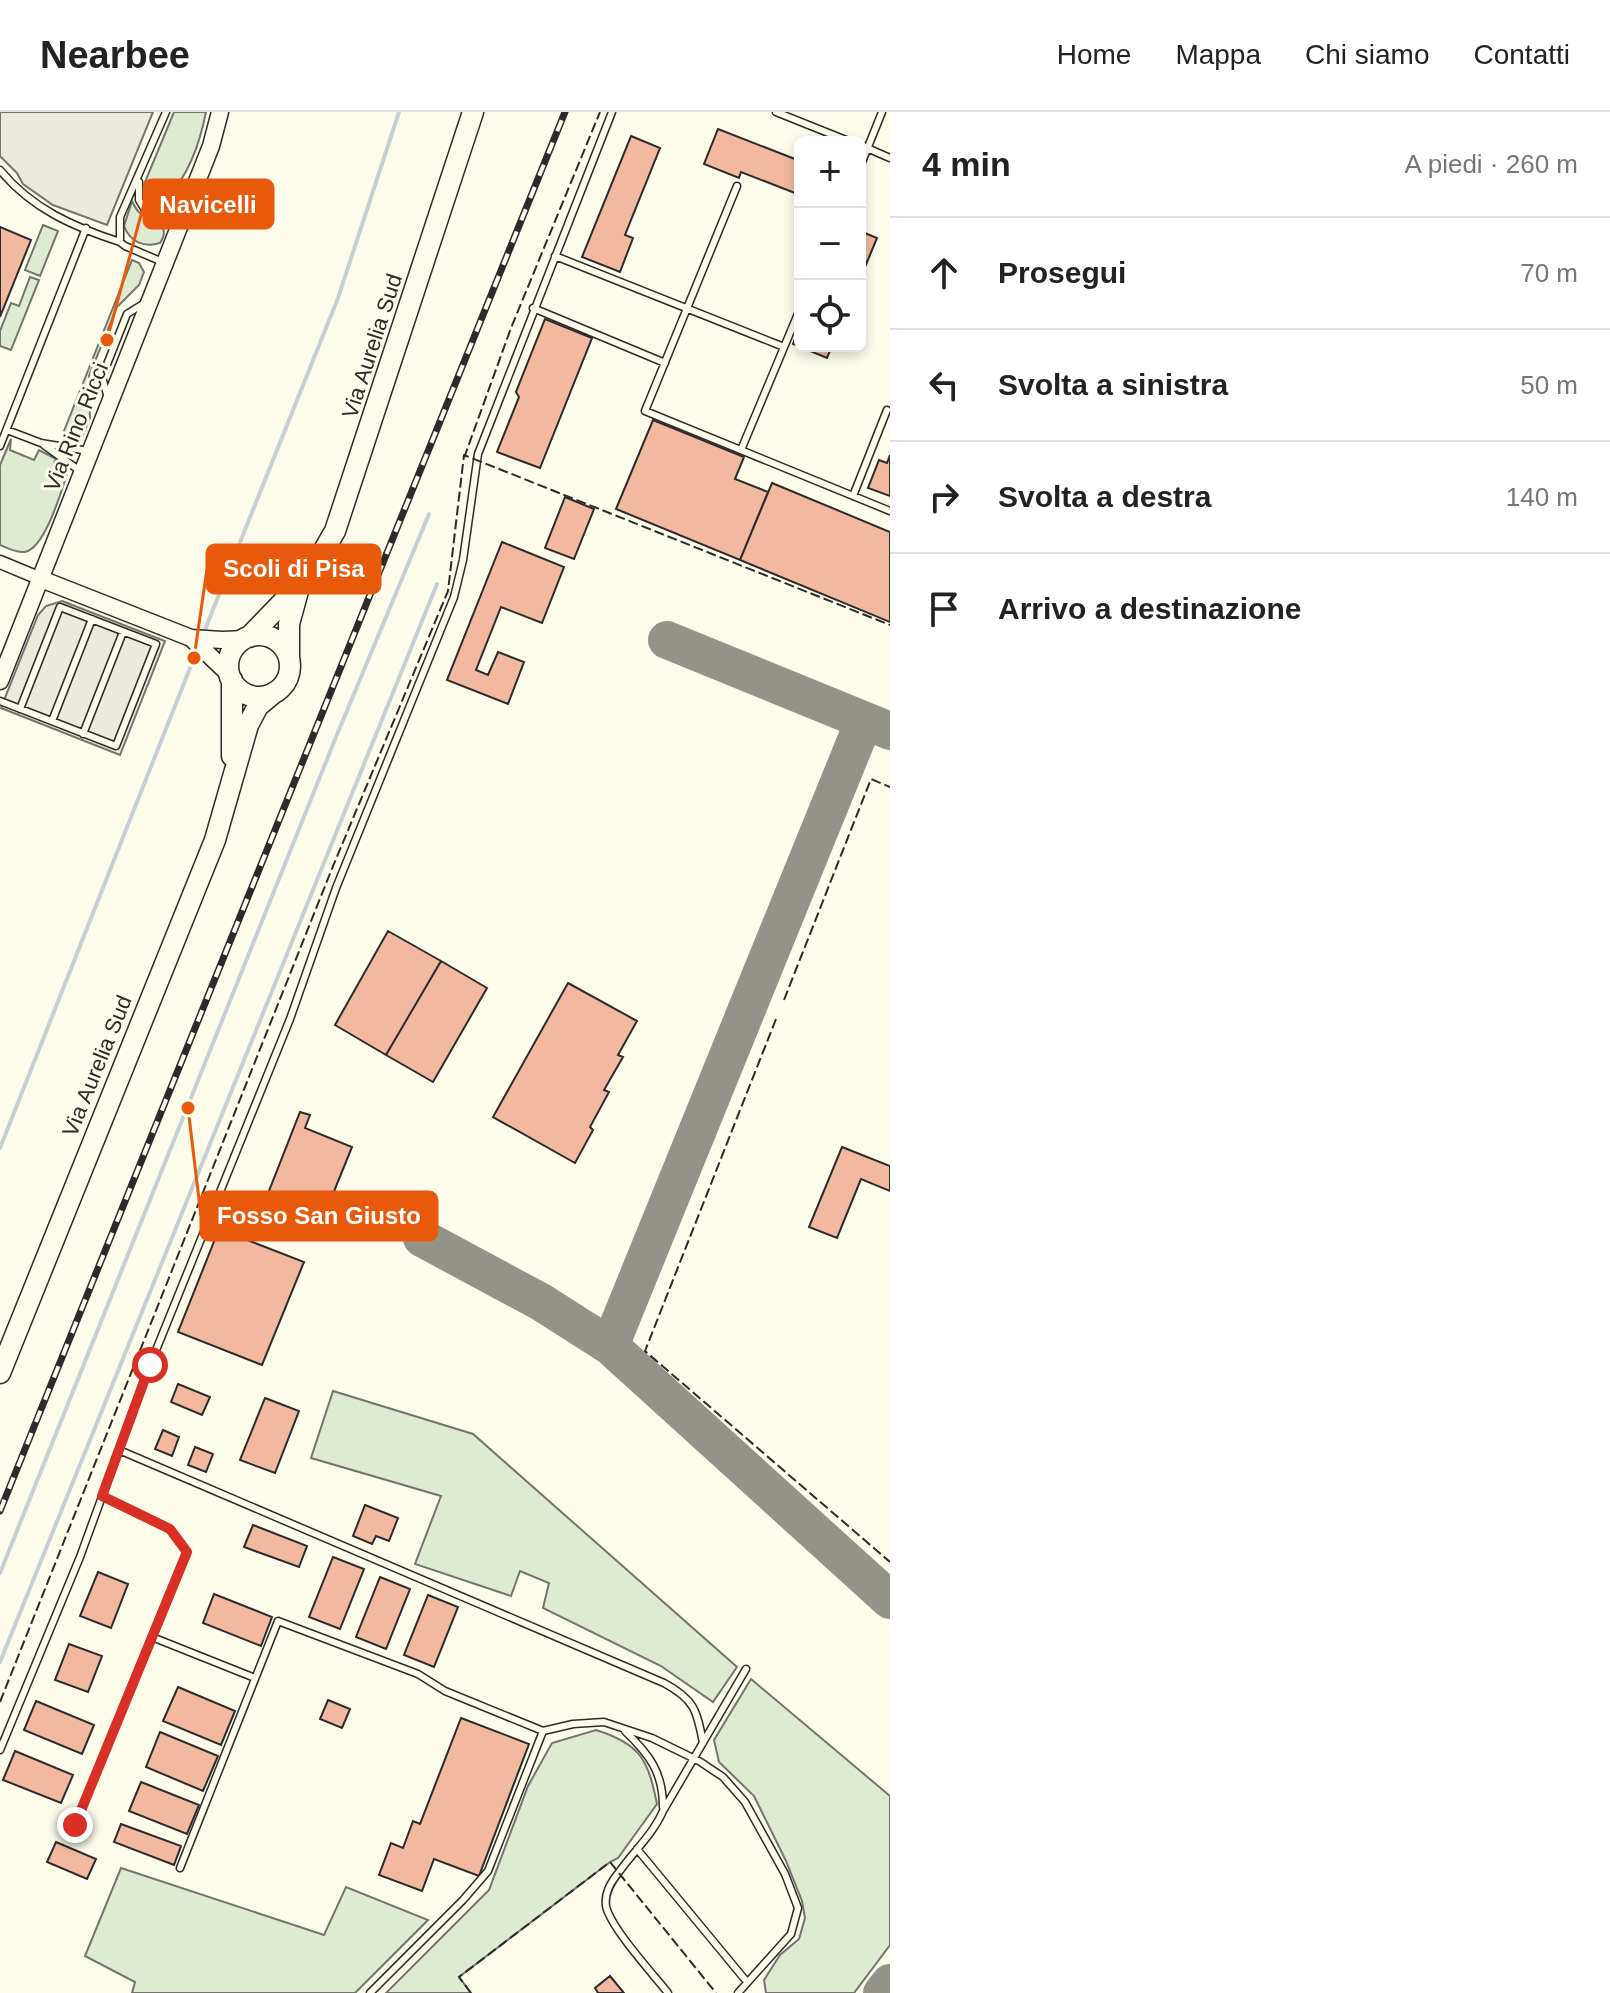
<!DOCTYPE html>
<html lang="it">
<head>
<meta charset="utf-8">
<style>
  body { margin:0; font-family:Arial,sans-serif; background:#f2f2f2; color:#222 }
  .controls { position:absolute; right:24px; top:24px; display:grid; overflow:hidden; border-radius:12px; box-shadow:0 4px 12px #0003 }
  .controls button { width:72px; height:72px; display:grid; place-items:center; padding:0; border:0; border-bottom:2px solid #e0e0e0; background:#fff; color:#222; font:40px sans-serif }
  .stop { position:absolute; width:24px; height:24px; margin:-18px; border:6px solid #d93025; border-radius:50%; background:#fff }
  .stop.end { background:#d93025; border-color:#fff; box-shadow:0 2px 8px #0008 }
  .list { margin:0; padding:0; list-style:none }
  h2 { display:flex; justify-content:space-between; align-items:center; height:104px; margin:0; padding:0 32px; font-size:34px }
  h2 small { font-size:26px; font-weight:400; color:#767676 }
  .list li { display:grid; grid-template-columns:52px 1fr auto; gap:24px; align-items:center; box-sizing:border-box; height:112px; padding:0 32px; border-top:2px solid #e0e0e0 }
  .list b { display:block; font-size:30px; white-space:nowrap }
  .list em { font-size:26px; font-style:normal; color:#767676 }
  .icon { flex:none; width:44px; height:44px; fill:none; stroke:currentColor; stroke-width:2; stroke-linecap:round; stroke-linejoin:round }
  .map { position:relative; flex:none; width:890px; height:1881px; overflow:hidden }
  header { display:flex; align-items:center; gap:48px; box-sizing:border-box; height:112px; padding:0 40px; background:#fff; border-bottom:2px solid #e0e0e0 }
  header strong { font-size:38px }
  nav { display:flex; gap:44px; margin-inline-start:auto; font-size:28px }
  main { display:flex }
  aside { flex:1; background:#fff }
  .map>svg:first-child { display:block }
  .green { fill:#deebd1; stroke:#74746e; stroke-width:2 }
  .parking { fill:#eceadb; stroke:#74746e; stroke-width:2 }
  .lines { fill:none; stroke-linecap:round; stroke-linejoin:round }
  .stream { stroke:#c7d0d0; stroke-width:4 }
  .taxiway { stroke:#94938a; stroke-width:38 }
  .building { fill:#f2b8a0; stroke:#2b2b2b; stroke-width:2 }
  .service-casing { stroke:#2b2b2b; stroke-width:9 }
  .minor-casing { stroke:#2b2b2b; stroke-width:15 }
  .tertiary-casing { stroke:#2b2b2b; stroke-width:19 }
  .primary-casing { stroke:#2b2b2b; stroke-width:23 }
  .service { stroke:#fdfbea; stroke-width:6 }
  .minor { stroke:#fdfbea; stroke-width:12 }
  .tertiary { stroke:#fdfbea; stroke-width:16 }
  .primary { stroke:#fdfbea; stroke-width:20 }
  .rail-casing { stroke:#2b2b2b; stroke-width:7 }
  .rail { stroke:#fdfbea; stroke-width:4; stroke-dasharray:12; stroke-linecap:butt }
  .fence { stroke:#2b2b2b; stroke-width:2; stroke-dasharray:10 4; stroke-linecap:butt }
  .route { stroke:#d93025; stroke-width:10 }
  .labels { text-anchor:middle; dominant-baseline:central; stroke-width:6; stroke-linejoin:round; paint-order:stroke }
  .street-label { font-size:22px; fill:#2b2b2b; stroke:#fdfbea }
  .leader { fill:none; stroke:#e8590c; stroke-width:3 }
  .callout-dot { fill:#e8590c; stroke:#fdfbea; stroke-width:3 }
  .callout { fill:#e8590c; stroke:#e8590c; stroke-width:3 }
  .callout-label { font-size:24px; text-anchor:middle; font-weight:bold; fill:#fff }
</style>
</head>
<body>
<header>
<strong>Nearbee</strong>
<nav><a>Home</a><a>Mappa</a><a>Chi siamo</a><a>Contatti</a></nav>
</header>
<main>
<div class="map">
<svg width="890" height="1881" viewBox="0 0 890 1881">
  <rect width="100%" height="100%" fill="#fdfbea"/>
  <path class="green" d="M 174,0 L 206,0 C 199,35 188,63 165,90 L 152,90 L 151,93 L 144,84 L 145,70 Z
    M 132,89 C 134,93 136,98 140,101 C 151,111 173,111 160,131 C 144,136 130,130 124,114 Z
    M 43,113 L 58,119 L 40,164 L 25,158 Z
    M 132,148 L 139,151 L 144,160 L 139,173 L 117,195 L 89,264 L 90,306 L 82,325 L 62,324 Z
    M 30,165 L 39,168 L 11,238 L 0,234 L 0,219 L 11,191 L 19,194 Z
    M 11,327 L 10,338 L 34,348 L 39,338 L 56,347 L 54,351 L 67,362 C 61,380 45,436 25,440 C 16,441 8,436 0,433 L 0,353 Z
    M 333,1279 L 473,1322 L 737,1555 L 713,1590 L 661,1554 L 543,1496 L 549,1471 L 520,1459 L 511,1484 L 415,1452 L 441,1384 L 311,1346 Z
    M 751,1567 L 890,1684 L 890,1833 L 854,1881 L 766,1881 L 764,1868 L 780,1843 L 799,1827 L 805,1806 L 802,1789 L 786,1749 L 754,1684 L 719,1650 L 714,1628 Z
    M 596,1618 C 641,1632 648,1648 657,1692 L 618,1746 L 610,1750 L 459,1865 L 471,1881 L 386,1881 L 489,1778 L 528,1674 L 552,1631 Z
    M 121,1756 L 324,1823 L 346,1775 L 428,1808 L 355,1881 L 132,1881 L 135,1870 L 85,1844 Z"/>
  <path class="parking" d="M 0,0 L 153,0 L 107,113 L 53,93 L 23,72 L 17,61 L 0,44 Z
    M 62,489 L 165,529 L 120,643 L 1,596 L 38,503 L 46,494 Z"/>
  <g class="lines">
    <path class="stream" d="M 204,520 L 338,186 L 399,0
      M 0,1036 L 194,546
      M 0,1461 L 336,625 L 429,402
      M 0,1550 L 437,472"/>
    <path class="taxiway" d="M 667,528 L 890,619
      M 422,1126 L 541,1190 L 610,1234 L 890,1488
      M 610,1234 L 864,609
      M 882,1881 L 890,1871"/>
  </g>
  <path class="building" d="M 718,17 L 800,49 L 800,83 L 741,60 L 739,66 L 704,52 Z
    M 631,24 L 660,36 L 625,123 L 633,126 L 620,160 L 582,145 Z
    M 0,115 L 31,128 L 0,205 Z
    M 860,119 L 877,126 L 860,167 Z
    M 545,207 L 592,226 L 540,356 L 497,340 L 519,285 L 516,280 Z
    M 800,214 L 800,234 L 832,234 L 827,246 L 793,232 Z
    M 653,308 L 744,345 L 735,367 L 768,380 L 740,448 L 616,397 Z
    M 890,343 L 890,384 L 868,376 L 879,348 L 887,351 Z
    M 772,371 L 890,420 L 890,510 L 740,448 Z
    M 565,385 L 594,397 L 574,447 L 545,436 Z
    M 502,430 L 564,455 L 542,511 L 501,495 L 476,558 L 488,563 L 498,540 L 524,550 L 508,592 L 447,568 Z
    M 388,819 L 441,849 L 386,943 L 335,913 Z
    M 441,849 L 487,876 L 433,970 L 386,943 Z
    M 568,871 L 637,909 L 618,943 L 623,945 L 604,978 L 609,980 L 590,1015 L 593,1018 L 575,1051 L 493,1005 Z
    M 300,1000 L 310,1003 L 305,1016 L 352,1035 L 318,1119 L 313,1117 L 309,1127 L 258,1107 Z
    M 842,1035 L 890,1054 L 890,1079 L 861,1067 L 837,1126 L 809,1115 Z
    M 219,1117 L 304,1150 L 262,1253 L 178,1220 Z
    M 178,1272 L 210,1285 L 202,1303 L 171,1290 Z
    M 265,1286 L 299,1299 L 275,1361 L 240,1348 Z
    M 163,1318 L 179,1325 L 172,1344 L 155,1337 Z
    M 195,1335 L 213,1342 L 206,1360 L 188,1353 Z
    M 365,1393 L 398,1406 L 389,1429 L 376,1424 L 372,1432 L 353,1424 Z
    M 253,1413 L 307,1434 L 299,1455 L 244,1435 Z
    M 333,1445 L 364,1457 L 340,1517 L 309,1505 Z
    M 98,1460 L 128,1472 L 111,1516 L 80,1504 Z
    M 380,1465 L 410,1477 L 386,1537 L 356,1525 Z
    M 214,1482 L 272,1505 L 261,1534 L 203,1511 Z
    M 428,1483 L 458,1495 L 434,1555 L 404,1543 Z
    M 69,1532 L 102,1544 L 88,1580 L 55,1568 Z
    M 178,1575 L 235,1599 L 221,1633 L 163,1609 Z
    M 328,1588 L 350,1597 L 342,1616 L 320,1607 Z
    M 36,1589 L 94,1613 L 82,1642 L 24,1618 Z
    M 461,1606 L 529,1632 L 479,1764 L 434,1747 L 422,1779 L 379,1763 L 391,1731 L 403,1736 L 413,1709 L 420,1712 Z
    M 160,1620 L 218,1644 L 203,1679 L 146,1655 Z
    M 15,1639 L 73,1663 L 61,1691 L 3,1668 Z
    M 141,1670 L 199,1693 L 187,1722 L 129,1699 Z
    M 121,1712 L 181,1734 L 174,1753 L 114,1730 Z
    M 56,1730 L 96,1747 L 87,1767 L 47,1750 Z
    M 610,1864 L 624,1881 L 598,1881 L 595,1876 Z"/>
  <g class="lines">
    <defs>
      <path id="service" d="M 776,0 L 851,30
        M 860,33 L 890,46
        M 860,55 L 882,0
        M 0,58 C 32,97 74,115 120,130
        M 139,70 L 139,88 L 145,98 L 178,109
        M 737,74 L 645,299 L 890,399
        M 555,144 L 784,235
        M 165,151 L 125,134 L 120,130 L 120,105 L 166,0
        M 533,196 L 665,251
        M 108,286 L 102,265 L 127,202 L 143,192
        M 7,318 L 41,331 L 88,339
        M 44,333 L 80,359
        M 0,334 L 86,116
        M 741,338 L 800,197
        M 853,384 L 887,298
        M 0,589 L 116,634 L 156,532 L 60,495 L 20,597
        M 52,609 L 92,507
        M 83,622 L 123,520
        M 119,1338 L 664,1571 C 694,1587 697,1598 703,1631
        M 152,1525 L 255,1566
        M 543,1619 L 573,1612 L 604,1610 L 652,1626 L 699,1649 L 723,1665 L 745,1690 L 785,1762 L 798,1796 L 791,1822 L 738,1881
        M 625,1619 C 649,1642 663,1660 663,1695
        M 0,1638 L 80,1445 L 150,1253 L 290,907 L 336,776 L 454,485 L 463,448 L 478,342 L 612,0
        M 75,1713 L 187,1440 L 170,1417 L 102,1384
        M 637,1737 L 747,1870
        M 180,1756 L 278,1509 L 418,1562 L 445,1579 L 543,1619 L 488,1759 L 463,1788 L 370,1881
        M 668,1881 C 653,1862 610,1815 606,1794 C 604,1781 611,1770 619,1760 C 634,1739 653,1722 663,1699 L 746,1557"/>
      <path id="minor" d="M 0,450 L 41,467"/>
      <path id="tertiary" d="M 41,467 L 191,526 L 222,528 L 246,527
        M 191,526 L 230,563
        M 0,569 L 211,34 L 220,0"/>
      <path id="primary" d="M228 554a31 31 0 1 1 62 0a31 31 0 1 1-62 0Z
        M 249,525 L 310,462 L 335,419 L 473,0
        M 289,546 L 289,512 L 298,479
        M 232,568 L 232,644
        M 0,1261 L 215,728 L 248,613 L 258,594 L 275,580"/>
    </defs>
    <use href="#service" class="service-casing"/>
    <use href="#minor" class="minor-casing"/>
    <use href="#tertiary" class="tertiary-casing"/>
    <use href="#primary" class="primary-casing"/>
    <use href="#service" class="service"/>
    <use href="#minor" class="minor"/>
    <use href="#tertiary" class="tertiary"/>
    <use href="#primary" class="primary"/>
    <defs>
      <path id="rail" d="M 0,1399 L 565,0"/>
    </defs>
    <use href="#rail" class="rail-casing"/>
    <use href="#rail" class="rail"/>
    <path class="fence" d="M 464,346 L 511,216 L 600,0
      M 784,888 L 871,667 L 890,675
      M 776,907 L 645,1239 L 890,1450
      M 0,1590 L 331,759 L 448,479 L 464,343 L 890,513
      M 471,1881 L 459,1865 L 610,1750 L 716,1881"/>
  </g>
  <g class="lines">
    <path class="route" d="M 75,1713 L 187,1440 L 170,1417 L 102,1384 L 150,1253"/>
  </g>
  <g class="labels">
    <g class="street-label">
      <text transform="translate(372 234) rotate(-72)">Via Aurelia Sud</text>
      <text transform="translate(76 315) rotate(-68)">Via Rino Ricci</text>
      <text transform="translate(97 954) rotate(-68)">Via Aurelia Sud</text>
    </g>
  </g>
  <path class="leader" d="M107 228L144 92M194 546L207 457M188 996L201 1104"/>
  <g class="callout-dot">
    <circle cx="107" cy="228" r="8"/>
    <circle cx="194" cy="546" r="8"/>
    <circle cx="188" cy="996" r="8"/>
  </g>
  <g class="callout">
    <rect x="144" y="68" width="129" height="48" rx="8"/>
    <rect x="207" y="433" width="173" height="48" rx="8"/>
    <rect x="201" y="1080" width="236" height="48" rx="8"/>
  </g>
  <g class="callout-label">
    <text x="208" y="101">Navicelli</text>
    <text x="294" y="465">Scoli di Pisa</text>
    <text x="319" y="1112">Fosso San Giusto</text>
  </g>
</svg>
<div class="controls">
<button>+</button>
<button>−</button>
<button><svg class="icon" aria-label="locate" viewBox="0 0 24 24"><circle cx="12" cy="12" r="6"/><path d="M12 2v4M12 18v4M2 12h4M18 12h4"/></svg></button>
</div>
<div class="stop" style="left:150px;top:1253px"></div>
<div class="stop end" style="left:75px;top:1713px"></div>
</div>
<aside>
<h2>4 min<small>A piedi · 260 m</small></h2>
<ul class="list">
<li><svg class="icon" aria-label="ahead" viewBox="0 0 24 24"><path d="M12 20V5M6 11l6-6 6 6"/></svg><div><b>Prosegui</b></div><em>70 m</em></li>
<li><svg class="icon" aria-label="left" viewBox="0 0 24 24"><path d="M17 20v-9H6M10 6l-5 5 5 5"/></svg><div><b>Svolta a sinistra</b></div><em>50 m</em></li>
<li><svg class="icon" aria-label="right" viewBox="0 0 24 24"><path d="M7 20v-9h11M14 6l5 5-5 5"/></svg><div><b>Svolta a destra</b></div><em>140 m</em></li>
<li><svg class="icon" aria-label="arrive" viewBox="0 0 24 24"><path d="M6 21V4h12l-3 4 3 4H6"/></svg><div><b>Arrivo a destinazione</b></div></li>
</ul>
</aside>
</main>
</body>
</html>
